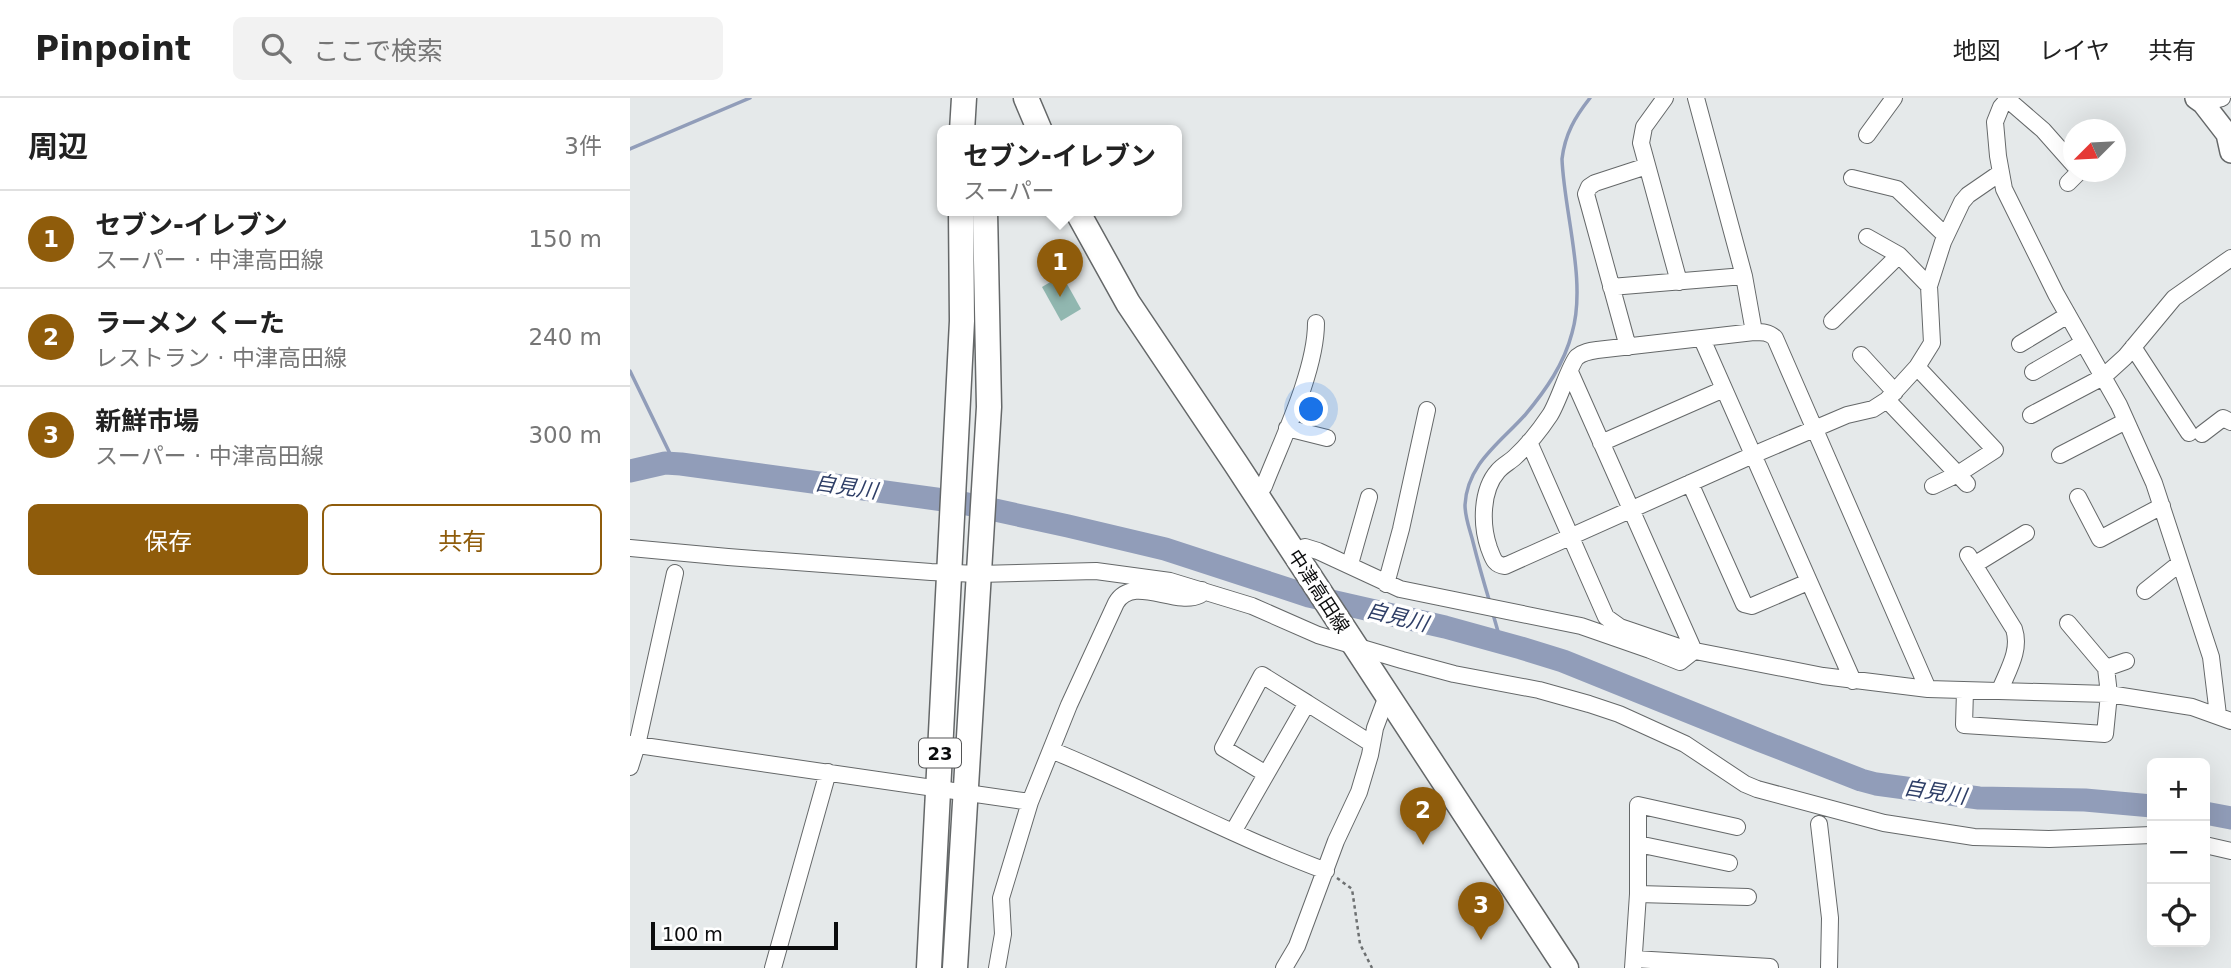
<!DOCTYPE html>
<html lang="ja">
<head>
<meta charset="utf-8">
<style>
  body { margin:0; font-family:"DejaVu Sans","Noto Sans JP",sans-serif; background:#f2f2f2; color:#222 }
  .controls { position:absolute; right:21px; bottom:21px; display:grid; overflow:hidden; border-radius:10px; box-shadow:0 7px 28px #0002 }
  .controls button { width:63px; height:63px; display:grid; place-items:center; padding:0; border:0; border-bottom:2px solid #e0e0e0; background:#fff; color:#222; font:35px sans-serif }
  .compass { position:absolute; left:1433px; top:21px; width:63px; height:63px; border-radius:50%; background:#fff; box-shadow:0 7px 28px #0002; rotate:246deg }
  .scale { position:absolute; left:21px; bottom:18px; width:187px; box-sizing:border-box; padding-left:7px; border:4px solid #0b0c0d; border-top:0; font-size:19px; line-height:24px; white-space:nowrap; color:#0b0c0d; -webkit-text-stroke:5px #fff; paint-order:stroke }
  .you { position:absolute; left:682px; top:312px; width:24px; height:24px; margin:-18px; border:5px solid #fff; border-radius:50%; background:#1a73e8; box-shadow:0 0 0 10px #1a73e833 }
  .badge { display:grid; place-items:center; width:46px; height:46px; border-radius:50%; background:#8f5c0b; color:#fff; font-size:23px; font-weight:700 }
  .pin { position:absolute; translate:-50% -58px; filter:drop-shadow(0 2px 4px #0008) }
  .pin::after { content:''; position:absolute; top:37px; width:24px; height:21px; background:inherit; clip-path:polygon(0 0,100% 0,50% 100%) }
  .popup { position:absolute; left:307px; top:27px; width:245px; height:91px; box-sizing:border-box; display:grid; place-content:center; border-radius:10px; background:#fff; filter:drop-shadow(0 2px 5px #0005); font-size:23px; white-space:nowrap; color:#767676 }
  .popup b { font-size:26px; color:#222 }
  .popup::after { content:''; position:absolute; left:50%; top:100%; margin-left:-14px; border:14px solid transparent; border-top-color:#fff }
  .list { margin:0; padding:0; list-style:none }
  h2 { display:flex; justify-content:space-between; align-items:center; height:91px; margin:0; padding:0 28px; font-size:30px }
  h2 small { font-size:23px; font-weight:400; color:#767676 }
  .list li { display:grid; grid-template-columns:46px 1fr auto; gap:21px; align-items:center; box-sizing:border-box; height:98px; padding:0 28px; border-top:2px solid #e0e0e0 }
  .list b { display:block; font-size:26px; white-space:nowrap }
  .list p { margin:0; font-size:23px; white-space:nowrap; color:#767676 }
  .list em { font-size:23px; font-style:normal; color:#767676 }
  .actions { display:flex; gap:14px; padding:21px 28px }
  .actions a { flex:1; padding:16px 0; border:2px solid #8f5c0b; border-radius:10px; text-align:center; font-size:24px; color:#8f5c0b }
  .actions .main { background:#8f5c0b; color:#fff }
  .icon { flex:none; width:38px; height:38px; fill:none; stroke:currentColor; stroke-width:2; stroke-linecap:round; stroke-linejoin:round }
  .map { position:relative; flex:none; width:1601px; height:870px; overflow:hidden }
  header { display:flex; align-items:center; gap:42px; box-sizing:border-box; height:98px; padding:0 35px; background:#fff; border-bottom:2px solid #e0e0e0 }
  header strong { font-size:33px }
  nav { display:flex; gap:38px; margin-inline-start:auto; font-size:24px }
  .search { width:490px; height:63px; background:#f2f2f2; display:flex; align-items:center; gap:18px; box-sizing:border-box; padding:0 24px; border-radius:10px; color:#767676; font-size:26px }
  main { display:flex }
  aside { flex:1; background:#fff }
  .map>svg:first-child { display:block }
  .lines { fill:none; stroke-linecap:round; stroke-linejoin:round }
  .stream { stroke:#919db9; stroke-width:3.5 }
  .river { stroke:#919db9; stroke-width:23 }
  .building { fill:#91b7b0 }
  .street-casing { stroke:#656869; stroke-width:18 }
  .secondary-casing { stroke:#656869; stroke-width:24 }
  .primary-casing { stroke:#656869; stroke-width:27 }
  .path { stroke:#6d7071; stroke-width:2.5; stroke-dasharray:3.5 3.5; stroke-linecap:butt }
  .street { stroke:#fff; stroke-width:16 }
  .secondary { stroke:#fff; stroke-width:21 }
  .primary { stroke:#fff; stroke-width:24 }
  .labels { text-anchor:middle; dominant-baseline:central; stroke-width:7; stroke-linejoin:round; paint-order:stroke }
  .shield { fill:#fff; stroke:#545556; stroke-width:2 }
  .shield-label { font-size:18px; font-weight:bold; fill:#0b0c0d }
  .street-label { font-size:19px; fill:#0b0c0d; stroke:#fff }
  .water-label { font-size:21px; font-style:italic; fill:#2f3f67; stroke:#fff }
</style>
</head>
<body>
<header>
<strong>Pinpoint</strong>
<div class="search"><svg class="icon" aria-label="search" viewBox="0 0 24 24"><circle cx="10" cy="10" r="6"/><path d="M15 15l6 6"/></svg>ここで検索</div>
<nav><a>地図</a><a>レイヤ</a><a>共有</a></nav>
</header>
<main>
<aside>
<h2>周辺<small>3件</small></h2>
<ul class="list">
<li><span class="badge">1</span><div><b>セブン-イレブン</b><p>スーパー · 中津高田線</p></div><em>150 m</em></li>
<li><span class="badge">2</span><div><b>ラーメン くーた</b><p>レストラン · 中津高田線</p></div><em>240 m</em></li>
<li><span class="badge">3</span><div><b>新鮮市場</b><p>スーパー · 中津高田線</p></div><em>300 m</em></li>
</ul>
<div class="actions"><a class="main">保存</a><a>共有</a></div>
</aside>
<div class="map">
<svg width="1601" height="870" viewBox="0 0 1601 870">
  <rect width="100%" height="100%" fill="#e5e9ea"/>
  <g class="lines">
    <path class="stream" d="M 0,51 L 120,0
      M 0,273 L 45,366
      M 860,505 C 854,485 848,464 843,444 C 840,432 835,420 835,407 C 837,366 870,345 895,317 C 916,292 934,266 942,235 C 957,184 934,114 932,61 C 935,36 945,19 960,0
      M 863,516 L 871,544"/>
    <path class="river" d="M 0,373 L 35,365 L 51,366 L 328,404 L 438,428 L 535,451 L 679,498 L 815,529 L 891,550 L 933,563 L 1129,642 L 1231,682 L 1246,686 L 1349,700 L 1455,702 L 1522,708
      M 1575,715 L 1601,720"/>
  </g>
  <path class="building" d="M 432,177 L 451,211 L 431,223 L 412,189 Z"/>
  <g class="lines">
    <defs>
      <path id="street" d="M 1035,0 L 1014,29 L 1011,45 L 1049,184
        M 1066,0 L 1114,178 L 1124,234
        M 1379,0 L 1371,9 L 1365,24 L 1368,58 L 1374,91 L 1426,196 L 1489,307 L 1524,385 L 1581,559 L 1588,617
        M 1377,1 L 1413,32 L 1444,67
        M 1573,5 L 1592,0
        M 1237,37 L 1264,0
        M 1222,80 L 1267,91 L 1316,138
        M 1438,85 L 1449,74
        M 1237,139 L 1269,157 L 1299,188
        M 981,189 L 1114,178
        M 1202,223 L 1269,157
        M 1072,241 L 1223,583
        M 1390,246 L 1438,217
        M 998,249 L 956,96 L 959,89 L 965,85 L 1017,68
        M 1503,249 L 1559,335
        M 1231,257 L 1265,294
        M 1287,269 L 1365,352 L 1328,376 L 1303,388
        M 1403,274 L 1453,245
        M 1257,302 L 1337,386
        M 1401,317 L 1473,279 L 1495,259 L 1544,200 L 1601,160
        M 657,330 L 697,340
        M 1572,336 L 1593,320 L 1601,324
        M 899,344 L 976,519 L 990,529 L 1055,551 L 1193,578 L 1298,591 L 1479,596 L 1562,609 L 1601,623
        M 971,345 L 1094,291
        M 1430,357 L 1496,323
        M 1060,385 L 1114,506 L 1122,508 L 1178,484
        M 627,398 L 634,388 C 652,342 686,273 686,225
        M 1448,399 L 1470,441 L 1532,408
        M 0,450 L 98,459 L 301,474 L 348,476 L 466,473 L 540,483 L 622,508 L 688,537 L 772,562 L 824,576 L 909,592 L 959,606 L 989,616 L 1055,646 L 1115,686 L 1127,691 L 1254,725 L 1344,739 L 1419,741 L 1522,737
        M 664,453 L 675,449 L 688,453 L 770,491 L 951,528 L 1020,552 L 1050,564 L 1064,553 L 940,274
        M 1338,457 L 1384,531 C 1391,552 1378,572 1370,592
        M 720,466 L 739,399
        M 1344,467 L 1396,435
        M 756,486 L 771,431 L 797,312
        M 1515,493 L 1550,465
        M 1438,525 L 1476,570
        M 1298,591 L 1145,240 C 1139,234 1132,234 1124,234 L 967,252 C 960,253 953,254 947,259 C 940,266 928,305 920,317 C 910,332 898,347 885,359 C 880,364 873,367 868,373 C 851,392 851,427 859,450 C 863,460 864,467 875,468 L 1123,357 L 1217,317 L 1243,311 L 1257,302 L 1287,269 L 1302,245 L 1299,188 L 1313,144 L 1332,104 L 1338,97 L 1370,75
        M 1335,593 L 1334,627 L 1475,636 L 1479,596 L 1476,570 L 1496,563
        M 0,646 L 400,704
        M 421,652 C 514,690 602,738 696,773
        M 0,669 L 7,647 L 45,475
        M 636,676 L 593,650 L 632,577 L 677,605
        M 1189,726 L 1200,820 L 1199,870
        M 603,734 L 677,605 L 742,646
        M 1008,746 L 1099,765
        M 1575,747 L 1601,753
        M 1008,796 L 1118,799
        M 1004,861 L 1140,869
        M 143,870 L 198,674
        M 367,870 L 373,836 L 371,800 L 400,704 L 439,607 L 486,505 C 503,476 545,509 570,497 L 572,492
        M 654,870 L 667,848 L 706,743 L 729,694 L 740,657 L 745,630 L 757,598
        M 1003,870 L 1008,796 L 1008,707 L 1107,729"/>
      <path id="secondary" d="M 1566,0 L 1573,5 L 1597,36 L 1601,54"/>
      <path id="primary" d="M 396,0 L 410,33
        M 332,33 L 334,0
        M 447,113 L 498,205 L 606,366 L 936,870
        M 299,870 L 332,223 L 331,113
        M 325,870 L 359,309 L 355,113"/>
    </defs>
    <use href="#street" class="street-casing"/>
    <use href="#secondary" class="secondary-casing"/>
    <use href="#primary" class="primary-casing"/>
    <path class="path" d="M 707,780 L 722,791 L 730,846 L 742,870"/>
    <use href="#street" class="street"/>
    <use href="#secondary" class="secondary"/>
    <use href="#primary" class="primary"/>
  </g>
  <g class="labels">
    <rect class="shield" x="289" y="640.5" width="42" height="29" rx="5"/>
    <g class="shield-label">
      <text x="310" y="655">23</text>
    </g>
    <g class="street-label">
      <text transform="translate(689 493) rotate(57)">中津高田線</text>
    </g>
    <g class="water-label">
      <text transform="translate(216 389) rotate(8)">自見川</text>
      <text transform="translate(767 519) rotate(14)">自見川</text>
      <text transform="translate(1305 694) rotate(9)">自見川</text>
    </g>
  </g>
</svg>
<div class="controls">
<button>+</button>
<button>−</button>
<button><svg class="icon" aria-label="locate" viewBox="0 0 24 24"><circle cx="12" cy="12" r="6"/><path d="M12 2v4M12 18v4M2 12h4M18 12h4"/></svg></button>
</div>
<svg class="compass" viewBox="-18 -18 36 36"><path d="M0-13l5 13h-10z" fill="#e53935"/><path d="M0 13l5-13h-10z" fill="#767676"/></svg>
<div class="scale">100 m</div>
<div class="you"></div>
<div class="pin badge" style="left:430px;top:199px">1</div>
<div class="popup"><b>セブン-イレブン</b>スーパー</div>
<div class="pin badge" style="left:793px;top:747px">2</div>
<div class="pin badge" style="left:851px;top:842px">3</div>
</div>
</main>
</body>
</html>
